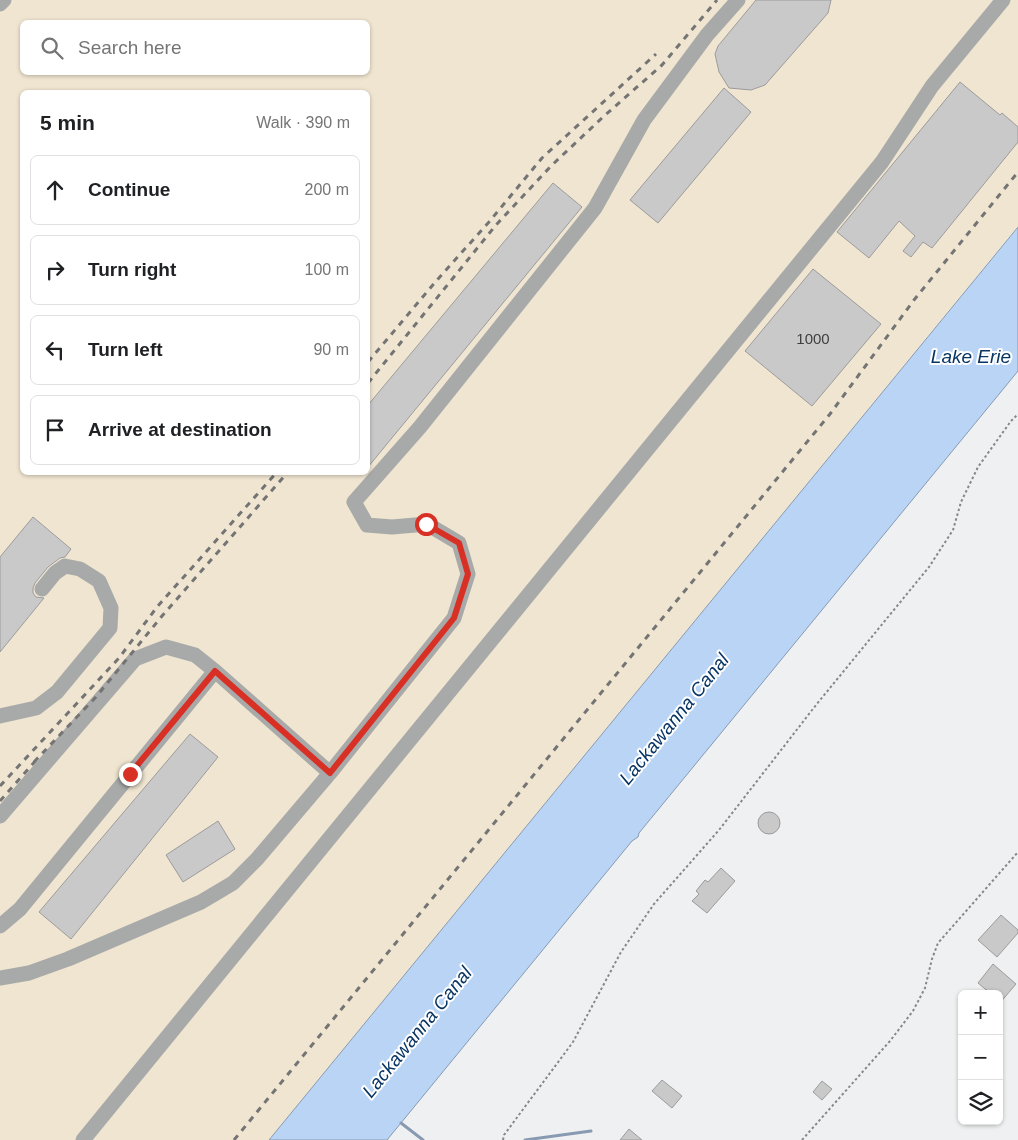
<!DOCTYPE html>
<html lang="en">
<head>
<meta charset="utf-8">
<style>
  body { margin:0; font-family:Helvetica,sans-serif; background:#f2f2f2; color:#202124 }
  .controls { position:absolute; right:15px; bottom:15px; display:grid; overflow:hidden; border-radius:8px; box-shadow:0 1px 4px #0004 }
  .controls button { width:45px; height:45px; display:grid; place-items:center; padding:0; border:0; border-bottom:1px solid #e0e0e0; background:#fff; color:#202124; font:25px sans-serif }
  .stop { position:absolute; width:15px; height:15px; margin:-11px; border:4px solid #d93025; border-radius:50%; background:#fff }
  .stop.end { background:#d93025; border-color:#fff; box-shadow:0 1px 5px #0008 }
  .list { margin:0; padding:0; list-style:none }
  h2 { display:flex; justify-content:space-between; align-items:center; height:65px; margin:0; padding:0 20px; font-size:21px }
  h2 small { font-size:16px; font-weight:400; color:#757577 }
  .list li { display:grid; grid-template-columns:32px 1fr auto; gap:15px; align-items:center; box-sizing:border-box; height:70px; margin:0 10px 10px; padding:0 10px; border:1px solid #e0e0e0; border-radius:8px }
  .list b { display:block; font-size:19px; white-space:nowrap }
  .list em { font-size:16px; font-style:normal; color:#757577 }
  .icon { flex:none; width:28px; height:28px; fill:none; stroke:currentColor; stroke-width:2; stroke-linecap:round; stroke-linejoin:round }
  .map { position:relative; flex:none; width:1018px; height:1140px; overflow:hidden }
  .search { position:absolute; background:#fff; box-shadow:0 1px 4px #0004; left:20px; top:20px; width:350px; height:55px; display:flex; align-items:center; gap:12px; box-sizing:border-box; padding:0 18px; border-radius:8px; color:#757577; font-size:19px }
  .panel { position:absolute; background:#fff; box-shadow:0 1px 4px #0004; left:20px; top:90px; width:350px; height:385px; border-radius:8px }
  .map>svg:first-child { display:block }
  .industrial { fill:#efe5d0; fill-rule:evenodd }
  .water { fill:#bad4f5; stroke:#879ab1 }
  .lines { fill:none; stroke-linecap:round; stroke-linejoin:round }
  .stream { stroke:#879ab1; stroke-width:3 }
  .building { fill:#cac9ca; stroke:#9c9b9c }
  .path { stroke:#878788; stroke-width:2; stroke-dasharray:2.5 2.5; stroke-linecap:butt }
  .minor { stroke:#a8a9a9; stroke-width:15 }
  .rail { stroke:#747475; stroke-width:3; stroke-dasharray:6 6; stroke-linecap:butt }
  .route { stroke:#d93025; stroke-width:6 }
  .labels { text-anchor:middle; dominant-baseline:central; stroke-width:4; stroke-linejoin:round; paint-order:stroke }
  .number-label { font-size:15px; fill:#3f3f3f }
  .water-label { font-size:19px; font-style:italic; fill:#083564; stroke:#fff }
</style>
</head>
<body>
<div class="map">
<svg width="1018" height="1140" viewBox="0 0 1018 1140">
  <rect width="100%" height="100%" fill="#eff0f1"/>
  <path class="industrial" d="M 0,0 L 1018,0 L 1018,226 L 269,1140 L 0,1140 ZM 22,22 L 368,22 L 368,72 L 22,72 ZM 22,92 L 368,92 L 368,472 L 22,472 Z"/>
  <path class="water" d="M 1018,227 L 1018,371 L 639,833 L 638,837 L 632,841 L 387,1140 L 269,1140 Z"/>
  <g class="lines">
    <path class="stream" d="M 401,1123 L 423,1140
      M 525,1140 L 591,1131"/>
  </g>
  <path class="building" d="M 756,0 L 831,0 L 828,13 L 765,85 L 751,90 L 729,88 L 719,72 L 715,54 L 718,46 Z
    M 960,82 L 1000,115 L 1002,113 L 1018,127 L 1018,142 L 932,248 L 923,242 L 911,257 L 903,251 L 915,236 L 899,221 L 869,258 L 837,232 Z
    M 724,88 L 751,112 L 658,223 L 630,200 Z
    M 553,183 L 582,207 L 368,467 L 368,405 Z
    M 813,269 L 881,324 L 812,406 L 745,351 Z
    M 33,517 L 71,549 L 65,557 L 60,558 L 48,567 L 35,583 L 33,588 L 33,593 L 36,597 L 44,598 L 0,652 L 0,557 Z
    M 190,734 L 218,757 L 71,939 L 39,912 Z
    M758 823a11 11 0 1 1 22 0a11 11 0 1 1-22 0Z
    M 218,821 L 235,849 L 183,882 L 166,855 Z
    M 721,868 L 735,881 L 707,913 L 692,901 L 699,894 L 696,891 L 705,880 L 708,882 Z
    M 1001,915 L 1018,930 L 1018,933 L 997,957 L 978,940 Z
    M 993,964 L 1016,984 L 999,1004 L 999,994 L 991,994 L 978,983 Z
    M 662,1080 L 682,1096 L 672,1108 L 652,1091 Z
    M 822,1081 L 832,1089 L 822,1100 L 813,1092 Z
    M 629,1129 L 642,1140 L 620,1140 Z"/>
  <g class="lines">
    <path class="path" d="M 503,1140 L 504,1135 L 573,1042 L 621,952 L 654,904 L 719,830 L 816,705 L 929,567 L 953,530 L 961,502 L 978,467 L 1011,421 L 1018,414
      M 802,1140 L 890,1041 L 913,1011 L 925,988 L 932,959 L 938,943 L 1018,852"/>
    <path class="minor" d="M 0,4 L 4,0
      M 0,716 L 36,708 L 57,692 L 110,628 L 111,608 L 99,581 L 80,569 L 65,566 L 55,573 L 42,589
      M 0,816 L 135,659 L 166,647 L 195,655 L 215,671
      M 0,926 L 20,909 L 215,671 L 330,773 L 454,618 L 468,574 L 459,543 L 427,524 L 392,527 L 367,525 L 354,502 L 420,427 L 595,208 L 644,120 L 707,35 L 738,0
      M 0,978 L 29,973 L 68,959 L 201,902 L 233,883 L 257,859 L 330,773
      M 83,1140 L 882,162 L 932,86 L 1003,0"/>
    <path class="rail" d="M 368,362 L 437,280 L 489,222 L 542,158 L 656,54
      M 368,383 L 496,225 L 551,166 L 603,117 L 662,65 L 717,0
      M 34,762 L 96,697 L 162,616 L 288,472
      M 0,786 L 119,658 L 157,607 L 277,472
      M 0,801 L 38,758
      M 234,1140 L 830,414 L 914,300 L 1018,172"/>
  </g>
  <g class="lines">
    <path class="route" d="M 130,774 L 215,671 L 330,773 L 454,618 L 468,574 L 459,543 L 426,524"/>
  </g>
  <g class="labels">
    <g class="number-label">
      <text x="813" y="338">1000</text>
    </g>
    <g class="water-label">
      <text x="971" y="356">Lake Erie</text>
      <text transform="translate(674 719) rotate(-51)">Lackawanna Canal</text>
      <text transform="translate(417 1032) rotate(-51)">Lackawanna Canal</text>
    </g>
  </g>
</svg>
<div class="controls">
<button>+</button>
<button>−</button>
<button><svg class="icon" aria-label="layers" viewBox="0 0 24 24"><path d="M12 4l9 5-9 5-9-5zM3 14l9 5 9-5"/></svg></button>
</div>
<div class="stop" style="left:426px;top:524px"></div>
<div class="stop end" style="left:130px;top:774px"></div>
<div class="search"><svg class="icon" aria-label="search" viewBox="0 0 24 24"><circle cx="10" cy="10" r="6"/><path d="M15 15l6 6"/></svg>Search here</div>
<section class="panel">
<h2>5 min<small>Walk · 390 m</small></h2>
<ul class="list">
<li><svg class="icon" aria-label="ahead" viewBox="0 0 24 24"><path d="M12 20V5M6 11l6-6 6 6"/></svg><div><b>Continue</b></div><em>200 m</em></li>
<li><svg class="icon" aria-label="right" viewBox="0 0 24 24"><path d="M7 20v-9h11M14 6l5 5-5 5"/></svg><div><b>Turn right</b></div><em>100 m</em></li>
<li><svg class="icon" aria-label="left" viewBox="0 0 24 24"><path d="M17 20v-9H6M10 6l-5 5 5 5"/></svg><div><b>Turn left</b></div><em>90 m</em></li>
<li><svg class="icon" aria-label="arrive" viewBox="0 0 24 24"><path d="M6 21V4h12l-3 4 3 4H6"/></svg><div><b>Arrive at destination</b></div></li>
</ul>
</section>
</div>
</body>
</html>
